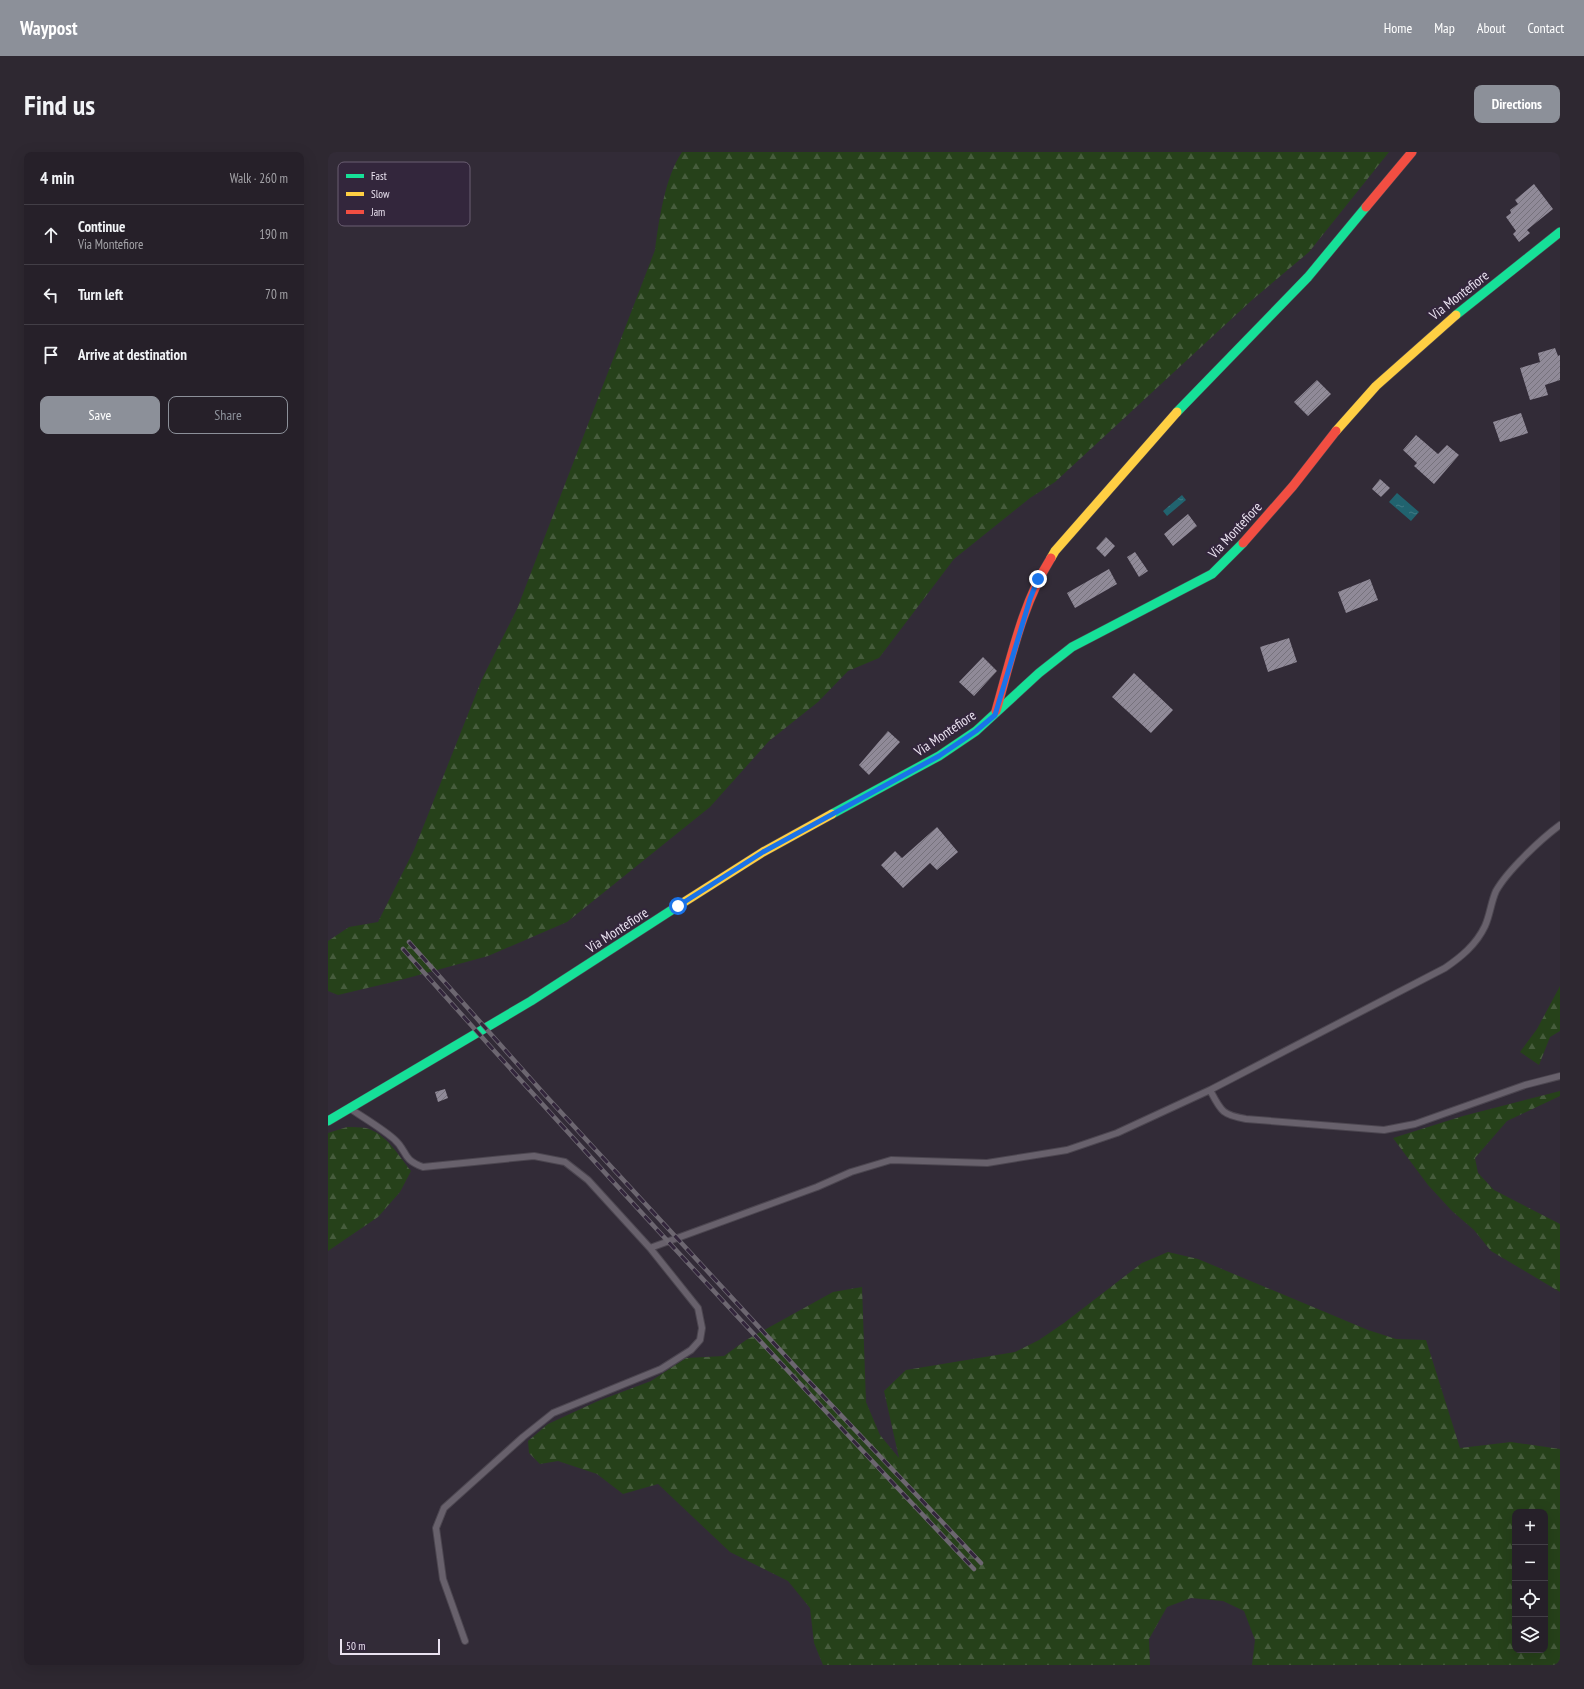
<!DOCTYPE html>
<html lang="en">
<head>
<meta charset="utf-8">
<style>
  body { margin:0; font-family:"PT Sans Narrow",sans-serif; background:#2e2831; color:#f1f3f6 }
  .controls { position:absolute; right:12px; bottom:12px; display:grid; overflow:hidden; border-radius:8px; box-shadow:0 4px 16px #0002 }
  .controls button { width:36px; height:36px; display:grid; place-items:center; padding:0; border:0; border-bottom:1px solid #423e46; background:#262029; color:#f1f3f6; font:20px sans-serif }
  .scale { position:absolute; left:12px; bottom:10px; width:100px; box-sizing:border-box; padding-left:4px; border:2px solid #eae2f0; border-top:0; font-size:11px; line-height:14px; white-space:nowrap; color:#eae2f0; -webkit-text-stroke:3px #33263c; paint-order:stroke }
  .stop { position:absolute; width:12px; height:12px; margin:-9px; border:3px solid #1a73e8; border-radius:50%; background:#fff }
  .stop.end { background:#1a73e8; border-color:#fff; box-shadow:0 1px 4px #0008 }
  .list { margin:0; padding:0; list-style:none }
  h2 { display:flex; justify-content:space-between; align-items:center; height:52px; margin:0; padding:0 16px; font-size:17px }
  h2 small { font-size:13px; font-weight:400; color:#a4a3a8 }
  .list li { display:grid; grid-template-columns:26px 1fr auto; gap:12px; align-items:center; box-sizing:border-box; height:60px; padding:0 16px; border-top:1px solid #423e46 }
  .list b { display:block; font-size:15px; white-space:nowrap }
  .list p { margin:0; font-size:13px; white-space:nowrap; color:#a4a3a8 }
  .list em { font-size:13px; font-style:normal; color:#a4a3a8 }
  .actions { display:flex; gap:8px; padding:12px 16px }
  .actions a { flex:1; padding:9px 0; border:1px solid #8c9099; border-radius:8px; text-align:center; font-size:14px; color:#8c9099 }
  .actions .main { background:#8c9099; color:#fff }
  .icon { flex:none; width:22px; height:22px; fill:none; stroke:currentColor; stroke-width:2; stroke-linecap:round; stroke-linejoin:round }
  .map { position:relative; flex:none; width:1232px; height:1513px; overflow:hidden; border-radius:8px }
  header { display:flex; align-items:center; gap:24px; box-sizing:border-box; height:56px; padding:0 20px; background:#8c9099; color:#fff }
  header strong { font-size:19px }
  nav { display:flex; gap:22px; margin-inline-start:auto; font-size:14px }
  .intro { display:flex; align-items:center; justify-content:space-between; box-sizing:border-box; height:96px; padding:0 24px }
  h1 { margin:0; font-size:28px }
  .button { padding:10px 18px; border-radius:8px; background:#8c9099; color:#fff; font-size:14px; font-weight:700 }
  main { display:flex; gap:24px; padding:0 24px }
  aside { flex:1; background:#262029; border-radius:8px; box-shadow:0 4px 16px #0002 }
  .map>svg:first-child { display:block }
  .forest { fill:url(#forest-firs); fill-rule:evenodd }
  .water { fill:url(#water-ripples) }
  .building { fill:url(#building-hatch) }
  .lines { fill:none; stroke-linecap:round; stroke-linejoin:round }
  .lane-casing { stroke:#4c4650; stroke-width:8 }
  .fast-casing { stroke:#4c4650; stroke-width:10 }
  .slow-casing { stroke:#4c4650; stroke-width:10 }
  .jam-casing { stroke:#4c4650; stroke-width:10 }
  .lane { stroke:#68616c; stroke-width:6 }
  .fast { stroke:#16e098; stroke-width:9 }
  .slow { stroke:#ffcf43; stroke-width:9 }
  .jam { stroke:#f24e42; stroke-width:9 }
  .rail-casing { stroke:#6c6670; stroke-width:4.5 }
  .rail { stroke:#33263c; stroke-width:3; stroke-dasharray:9; stroke-linecap:butt }
  .route { stroke:#1a73e8; stroke-width:5 }
  .labels { text-anchor:middle; dominant-baseline:central; stroke-width:4; stroke-linejoin:round; paint-order:stroke }
  .street-label { font-size:14px; fill:#eae2f0; stroke:#33263c }
  .key { fill:#33263c; stroke:#6a5e72; stroke-width:1 }
  .key-label { font-size:11px; fill:#eae2f0 }
</style>
</head>
<body>
<header>
<strong>Waypost</strong>
<nav><a>Home</a><a>Map</a><a>About</a><a>Contact</a></nav>
</header>
<div class="intro"><h1>Find us</h1><a class="button">Directions</a></div>
<main>
<aside>
<h2>4 min<small>Walk · 260 m</small></h2>
<ul class="list">
<li><svg class="icon" aria-label="ahead" viewBox="0 0 24 24"><path d="M12 20V5M6 11l6-6 6 6"/></svg><div><b>Continue</b><p>Via Montefiore</p></div><em>190 m</em></li>
<li><svg class="icon" aria-label="left" viewBox="0 0 24 24"><path d="M17 20v-9H6M10 6l-5 5 5 5"/></svg><div><b>Turn left</b></div><em>70 m</em></li>
<li><svg class="icon" aria-label="arrive" viewBox="0 0 24 24"><path d="M6 21V4h12l-3 4 3 4H6"/></svg><div><b>Arrive at destination</b></div></li>
</ul>
<div class="actions"><a class="main">Save</a><a>Share</a></div>
</aside>
<div class="map">
<svg width="1232" height="1513" viewBox="0 0 1232 1513">
  <defs>
    <pattern id="forest-firs" width="22" height="20" patternUnits="userSpaceOnUse"><rect width="22" height="20" fill="#26411a"/><path d="M5 1l3.5 6h-7zM16 11l3.5 6h-7z" fill="#465c3c"/></pattern>
    <pattern id="water-ripples" width="26" height="14" patternUnits="userSpaceOnUse"><rect width="26" height="14" fill="#21636f"/><path d="M2 4q2-2 4 0t4 0M15 11q2-2 4 0t4 0" fill="none" stroke="#417984"/></pattern>
    <pattern id="building-hatch" width="6" height="6" patternUnits="userSpaceOnUse"><rect width="6" height="6" fill="#908a98"/><path d="M-1 1l2-2M0 6l6-6M5 7l2-2" fill="none" stroke="#76727c"/></pattern>
  </defs>
  <rect width="100%" height="100%" fill="#322b37"/>
  <path class="forest" d="M 354,0 L 1061,0 L 981,100 L 924,148 L 727,330 L 702,346 L 626,407 L 551,506 L 520,519 L 490,550 L 441,589 L 382,655 L 239,770 L 160,804 L 69,829 L 10,843 L 0,839 L 0,789 L 21,775 L 50,770 L 86,698 L 154,527 L 189,457 L 327,98 C 331,68 337,25 354,0 Z
    M 1232,834 L 1232,879 L 1222,885 L 1211,913 L 1192,900 L 1209,877 Z
    M 1232,939 L 1232,944 L 1179,969 L 1147,1006 L 1150,1021 L 1166,1038 L 1232,1072 L 1232,1140 L 1163,1099 L 1146,1078 L 1124,1059 L 1100,1033 L 1065,986 L 1135,964 Z
    M 19,975 C 25,975 32,975 38,976 C 59,982 70,1003 83,1019 L 72,1040 L 50,1065 L 0,1099 L 0,981 Z
    M 840,1100 L 870,1107 L 1040,1178 L 1068,1187 L 1098,1188 L 1132,1296 L 1183,1290 L 1232,1297 L 1232,1513 L 924,1513 L 927,1488 L 916,1459 L 895,1449 L 863,1446 L 839,1455 L 821,1487 L 822,1513 L 495,1513 L 486,1491 L 482,1456 L 460,1429 L 402,1400 L 330,1332 L 295,1342 L 269,1322 L 230,1309 L 212,1312 L 201,1301 L 200,1289 L 220,1272 L 270,1249 L 323,1229 L 358,1206 L 396,1204 L 418,1188 L 505,1140 L 534,1135 L 538,1250 L 552,1283 L 571,1306 L 556,1239 L 578,1218 L 687,1200 L 711,1188 L 736,1171 L 814,1111 ZM 1187,1360 L 1217,1360 L 1217,1498 L 1187,1498 Z"/>
  <path class="water" d="M 1069,341 L 1091,360 L 1083,369 L 1061,350 Z
    M 854,343 L 858,348 L 839,364 L 835,359 Z"/>
  <path class="building" d="M 1206,32 L 1225,57 L 1199,78 L 1202,81 L 1191,90 L 1185,82 L 1188,79 L 1178,65 L 1183,61 L 1182,58 L 1190,52 L 1187,48 Z
    M 1227,196 L 1230,204 L 1232,203 L 1232,228 L 1217,233 L 1220,243 L 1202,248 L 1192,216 L 1212,210 L 1210,201 Z
    M 989,228 L 1003,242 L 980,264 L 966,250 Z
    M 1193,261 L 1200,281 L 1172,290 L 1165,270 Z
    M 1088,283 L 1110,302 L 1119,293 L 1131,303 L 1106,332 L 1086,314 L 1089,311 L 1075,298 Z
    M 1052,327 L 1062,336 L 1053,345 L 1044,337 Z
    M 860,362 L 869,374 L 845,394 L 836,382 Z
    M 778,385 L 787,394 L 777,405 L 768,396 Z
    M 807,400 L 820,419 L 811,425 L 799,405 Z
    M 781,417 L 789,432 L 747,456 L 739,441 Z
    M 1042,427 L 1050,448 L 1018,461 L 1010,440 Z
    M 961,486 L 969,510 L 940,520 L 932,495 Z
    M 655,505 L 669,519 L 646,544 L 631,530 Z
    M 806,521 L 845,558 L 823,581 L 784,545 Z
    M 560,579 L 572,590 L 541,623 L 531,613 Z
    M 609,675 L 630,700 L 609,718 L 602,711 L 575,736 L 553,713 L 567,699 L 574,706 Z
    M 117,937 L 120,946 L 110,950 L 107,940 Z"/>
  <g class="lines">
    <defs>
      <path id="lane" d="M 882,938 C 893,959 894,963 918,967 L 1056,978 L 1087,972 L 1197,933 L 1232,924
        M 24,958 C 38,967 53,976 66,987 C 80,999 73,1007 95,1015 L 206,1004 L 237,1010 L 260,1028 L 322,1096 L 370,1156 L 374,1176 L 372,1188 L 363,1198 L 333,1217 L 225,1261 L 195,1285 L 116,1356 L 108,1376 L 115,1427 L 137,1489
        M 322,1096 L 489,1035 L 523,1020 L 563,1008 L 659,1011 L 739,998 L 789,981 L 882,938 L 1117,816 C 1133,805 1148,793 1157,774 C 1162,763 1163,750 1168,739 C 1179,719 1213,687 1232,673"/>
      <path id="fast" d="M 1128,163 L 1232,80
        M 849,260 L 980,125 L 1038,55
        M 504,662 L 611,604 L 648,579 L 711,521 L 744,495 L 884,422 L 915,391
        M 0,969 L 203,849 L 353,752"/>
      <path id="slow" d="M 1008,279 L 1048,234 L 1128,163
        M 723,406 L 727,399 L 849,260
        M 353,752 L 435,700 L 504,662"/>
      <path id="jam" d="M 1038,55 L 1084,0
        M 915,391 L 965,334 L 1008,279
        M 668,559 C 683,507 694,452 723,406"/>
    </defs>
    <use href="#lane" class="lane-casing"/>
    <use href="#fast" class="fast-casing"/>
    <use href="#slow" class="slow-casing"/>
    <use href="#jam" class="jam-casing"/>
    <use href="#lane" class="lane"/>
    <use href="#fast" class="fast"/>
    <use href="#slow" class="slow"/>
    <use href="#jam" class="jam"/>
    <defs>
      <path id="rail" d="M 81,790 L 218,944 L 476,1224 L 653,1411
        M 75,797 C 262,1007 453,1213 646,1417"/>
    </defs>
    <use href="#rail" class="rail-casing"/>
    <use href="#rail" class="rail"/>
  </g>
  <g class="lines">
    <path class="route" d="M 350,754 L 435,700 L 611,604 L 648,579 L 667,563 L 702,447 L 710,427"/>
  </g>
  <g class="labels">
    <g class="street-label">
      <text transform="translate(1131 143) rotate(-38)">Via Montefiore</text>
      <text transform="translate(907 378) rotate(-47)">Via Montefiore</text>
      <text transform="translate(617 581) rotate(-34)">Via Montefiore</text>
      <text transform="translate(289 778) rotate(-33)">Via Montefiore</text>
    </g>
  </g>
  <rect x="10" y="10" width="132" height="64" rx="6" class="key"/>
  <rect x="18" y="22" width="18" height="4" fill="#16e098"/>
  <rect x="18" y="40" width="18" height="4" fill="#ffcf43"/>
  <rect x="18" y="58" width="18" height="4" fill="#f24e42"/>
  <g class="key-label">
    <text x="43" y="28">Fast</text>
    <text x="43" y="46">Slow</text>
    <text x="43" y="64">Jam</text>
  </g>
</svg>
<div class="controls">
<button>+</button>
<button>−</button>
<button><svg class="icon" aria-label="locate" viewBox="0 0 24 24"><circle cx="12" cy="12" r="6"/><path d="M12 2v4M12 18v4M2 12h4M18 12h4"/></svg></button>
<button><svg class="icon" aria-label="layers" viewBox="0 0 24 24"><path d="M12 4l9 5-9 5-9-5zM3 14l9 5 9-5"/></svg></button>
</div>
<div class="scale">50 m</div>
<div class="stop" style="left:350px;top:754px"></div>
<div class="stop end" style="left:710px;top:427px"></div>
</div>
</main>
</body>
</html>
